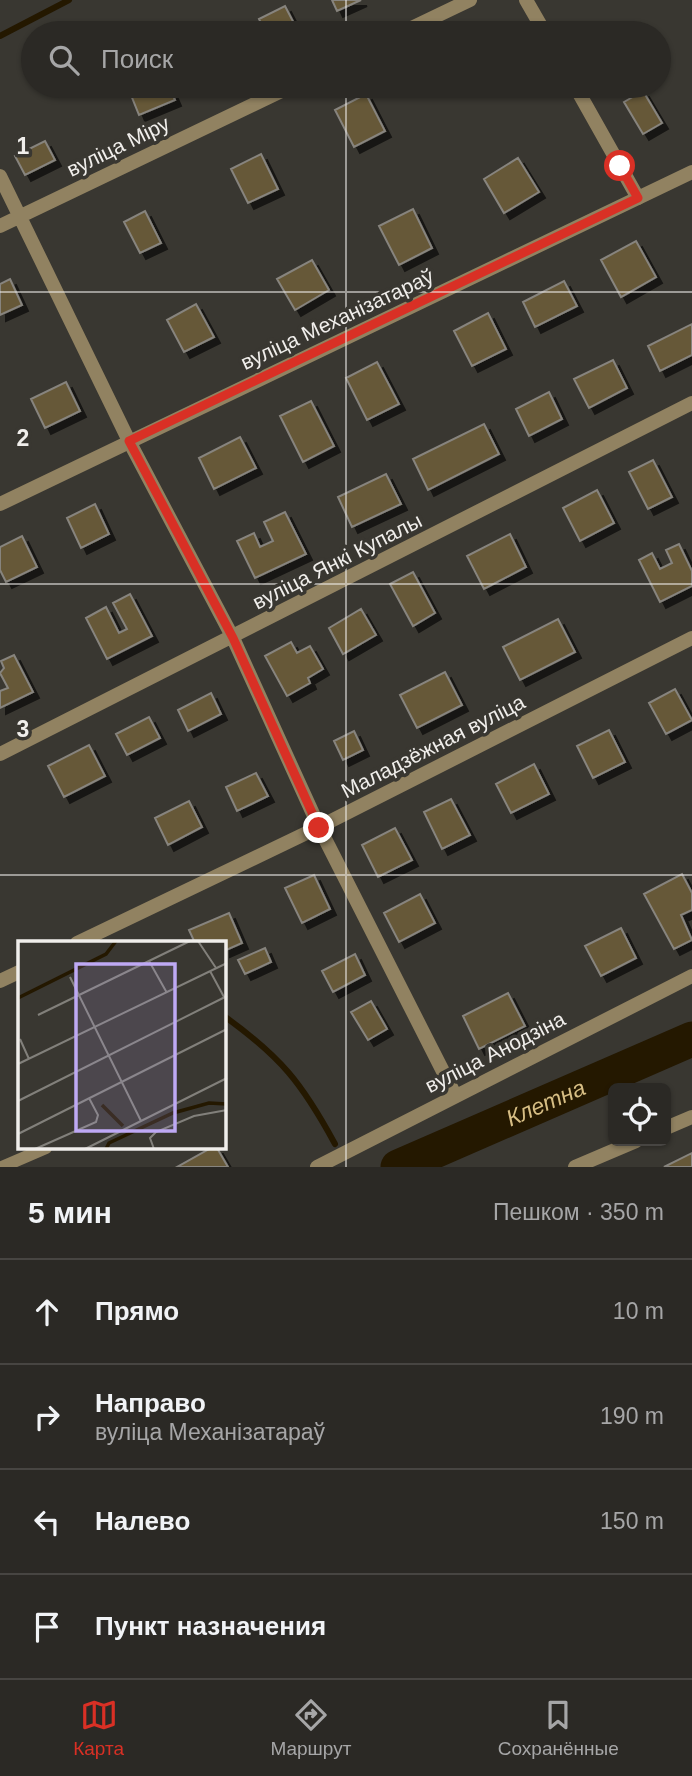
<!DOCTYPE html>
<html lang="ru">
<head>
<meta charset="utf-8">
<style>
  body { margin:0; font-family:Helvetica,sans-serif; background:#373532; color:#f1f3f6 }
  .controls { position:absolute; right:21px; bottom:21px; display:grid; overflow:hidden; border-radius:10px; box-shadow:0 2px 5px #0004 }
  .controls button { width:63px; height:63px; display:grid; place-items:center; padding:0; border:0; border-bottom:2px solid #474542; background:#2b2925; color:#f1f3f6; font:35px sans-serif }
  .stop { position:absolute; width:21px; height:21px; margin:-16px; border:5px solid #d93025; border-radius:50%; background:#fff }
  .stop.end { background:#d93025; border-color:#fff; box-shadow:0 2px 7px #0008 }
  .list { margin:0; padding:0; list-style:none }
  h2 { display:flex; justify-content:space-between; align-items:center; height:91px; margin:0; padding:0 28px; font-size:30px }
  h2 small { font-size:23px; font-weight:400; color:#a6a6a7 }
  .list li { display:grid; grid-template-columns:46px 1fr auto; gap:21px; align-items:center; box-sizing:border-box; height:105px; padding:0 28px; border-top:2px solid #474542 }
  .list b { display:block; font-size:26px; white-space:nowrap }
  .list p { margin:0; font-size:23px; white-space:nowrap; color:#a6a6a7 }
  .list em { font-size:23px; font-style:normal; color:#a6a6a7 }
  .icon { flex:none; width:38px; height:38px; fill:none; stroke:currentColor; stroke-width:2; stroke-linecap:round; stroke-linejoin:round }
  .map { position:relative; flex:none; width:692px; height:1167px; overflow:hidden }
  .search { position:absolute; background:#2b2925; box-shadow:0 2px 5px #0004; left:21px; right:21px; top:21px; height:77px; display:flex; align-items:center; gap:18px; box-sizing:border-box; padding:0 24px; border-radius:38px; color:#a6a6a7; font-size:26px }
  .sheet { height:511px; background:#2b2925 }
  nav { display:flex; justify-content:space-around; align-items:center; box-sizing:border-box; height:98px; border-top:2px solid #474542; background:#2b2925; font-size:19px; color:#a6a6a7 }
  nav a { display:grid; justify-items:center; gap:4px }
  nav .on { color:#d93025 }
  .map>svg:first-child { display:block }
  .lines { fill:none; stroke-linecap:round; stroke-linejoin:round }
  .stream { stroke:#241800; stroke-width:6 }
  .river { stroke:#241800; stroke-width:35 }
  .building { fill:#665838; stroke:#87847e; stroke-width:2; filter:url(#shadow) }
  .service { stroke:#918261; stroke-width:12 }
  .minor { stroke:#918261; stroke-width:14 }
  .tertiary { stroke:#918261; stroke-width:14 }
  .route { stroke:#d93025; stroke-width:9 }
  .grid { fill:none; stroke:#f0eeeb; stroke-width:2; stroke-opacity:0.55 }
  .labels { text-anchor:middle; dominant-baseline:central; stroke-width:7; stroke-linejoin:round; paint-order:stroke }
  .street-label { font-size:21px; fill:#f0eeeb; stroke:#393731 }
  .water-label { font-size:23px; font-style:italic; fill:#d7be84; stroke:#393731 }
  .inset-river { fill:none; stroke:#241800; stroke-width:3.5 }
  .inset-road { fill:none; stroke:#82807b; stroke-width:2 }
  .view { fill:#bea9f4; fill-opacity:0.15; stroke:#bea9f4; stroke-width:3.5 }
  .inset-edge { fill:none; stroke:#f0eeeb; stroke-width:3.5 }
  .grid-label { font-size:23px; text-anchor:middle; font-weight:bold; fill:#f0eeeb; stroke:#393731; stroke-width:7; stroke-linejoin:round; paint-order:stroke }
</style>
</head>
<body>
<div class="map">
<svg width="692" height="1167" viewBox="0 0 692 1167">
  <defs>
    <filter id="shadow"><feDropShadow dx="6" dy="6" stdDeviation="0" flood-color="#0009"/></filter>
  </defs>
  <rect width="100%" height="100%" fill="#393731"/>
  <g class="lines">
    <path class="stream" d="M 0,36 L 69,0
      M 224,1016 C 281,1057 302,1083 335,1144"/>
    <path class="river" id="s1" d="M 398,1167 L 692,1039"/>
  </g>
  <path class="building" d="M 332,0 L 361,0 L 337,11 Z
    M 285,6 L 299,33 L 266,33 L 259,19 Z
    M 149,86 L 169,86 L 175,100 L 139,115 L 131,95 Z
    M 643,91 L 662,123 L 643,134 L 624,102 Z
    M 366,94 L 385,131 L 354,147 L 335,110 Z
    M 45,141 L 55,160 L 25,175 L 15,156 Z
    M 261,154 L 278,189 L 248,203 L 231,169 Z
    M 518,158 L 539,192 L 504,213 L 484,179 Z
    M 413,209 L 432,248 L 399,265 L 379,226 Z
    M 145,211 L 161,243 L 140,253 L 124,222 Z
    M 636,241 L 656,277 L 621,297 L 601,260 Z
    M 312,260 L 329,290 L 295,310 L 277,279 Z
    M 10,279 L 22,305 L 0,315 L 0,284 Z
    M 564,281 L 577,306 L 535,327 L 523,302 Z
    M 196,304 L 214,337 L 184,352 L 167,320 Z
    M 488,313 L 506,349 L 472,366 L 454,331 Z
    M 692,324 L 692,355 L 660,371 L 648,346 Z
    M 613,360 L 627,388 L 589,408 L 574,379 Z
    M 377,362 L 399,404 L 367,420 L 346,378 Z
    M 66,382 L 80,411 L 45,428 L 31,399 Z
    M 549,392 L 562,419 L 529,436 L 516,409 Z
    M 311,401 L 334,446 L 303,462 L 280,416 Z
    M 484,424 L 499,454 L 428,490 L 413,459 Z
    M 240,437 L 256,468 L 214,489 L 199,458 Z
    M 653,460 L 672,497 L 648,509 L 629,472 Z
    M 386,474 L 401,504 L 352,527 L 338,497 Z
    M 597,490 L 614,523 L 580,541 L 563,508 Z
    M 95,504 L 109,534 L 81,548 L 67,518 Z
    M 285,512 L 306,554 L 255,578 L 237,541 L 254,533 L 260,547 L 273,541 L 264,522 Z
    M 510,534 L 526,567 L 484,589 L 467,556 Z
    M 22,536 L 37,567 L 6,582 L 0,570 L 0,547 Z
    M 679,544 L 692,571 L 692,586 L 660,602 L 639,560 L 652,553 L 660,569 L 672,563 L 666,550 Z
    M 413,572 L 435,613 L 413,626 L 390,584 Z
    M 130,594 L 152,636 L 107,659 L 86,618 L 106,607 L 119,633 L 127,629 L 113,603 Z
    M 361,609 L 376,635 L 343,654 L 329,628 Z
    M 558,619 L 575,652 L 520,680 L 503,647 Z
    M 291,642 L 297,653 L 310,646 L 323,669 L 308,678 L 310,683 L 287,696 L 265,656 Z
    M 14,655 L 33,692 L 0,708 L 0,691 L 8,688 L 0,673 L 4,668 L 1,661 Z
    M 445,672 L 462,705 L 417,728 L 400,695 Z
    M 675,689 L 692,720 L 666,734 L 649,703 Z
    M 211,693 L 221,714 L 188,731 L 178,710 Z
    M 149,717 L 160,738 L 127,755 L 116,734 Z
    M 609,730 L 625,762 L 593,778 L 577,746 Z
    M 354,731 L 363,750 L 343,760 L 334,741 Z
    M 89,745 L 105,776 L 64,797 L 48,766 Z
    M 534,764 L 549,794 L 511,813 L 496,784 Z
    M 256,773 L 268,796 L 237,811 L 226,787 Z
    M 451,799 L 470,835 L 442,849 L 424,812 Z
    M 189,801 L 202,827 L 168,845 L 155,818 Z
    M 395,828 L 412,860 L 378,877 L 362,845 Z
    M 682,874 L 692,893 L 692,910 L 681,915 L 692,940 L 674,949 L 644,894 Z
    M 314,875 L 330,909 L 302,923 L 285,888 Z
    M 420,894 L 435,923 L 399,942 L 384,913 Z
    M 229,913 L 242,943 L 224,951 L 224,943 L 195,943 L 189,930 Z
    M 621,928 L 636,958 L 601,976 L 585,946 Z
    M 265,948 L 271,962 L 245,974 L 238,960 Z
    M 355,954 L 365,975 L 333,992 L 322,971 Z
    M 508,993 L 525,1026 L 479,1049 L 463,1016 Z
    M 371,1001 L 387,1029 L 368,1040 L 351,1012 Z
    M 211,1148 L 217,1148 L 228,1167 L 177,1167 Z
    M 692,1153 L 692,1167 L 664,1167 Z"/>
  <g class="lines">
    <path class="service" d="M 2,1167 L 46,1148"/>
    <path class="minor" d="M 526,0 L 545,33
      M 401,33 L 470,0
      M 575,86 L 638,198
      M 0,176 L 129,441 L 233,638 L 319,827 L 455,1095
      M 0,226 L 292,86
      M 0,754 L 692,403
      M 77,943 L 319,827 L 692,638
      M 0,981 L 19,972
      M 666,1128 L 692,1117
      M 317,1167 L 692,976
      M 575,1167 L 636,1141"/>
    <path class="tertiary" d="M 0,504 L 692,172"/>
  </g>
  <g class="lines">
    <path class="route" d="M 319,828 L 233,638 L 129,441 L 638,198 L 620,166"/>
  </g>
  <path class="grid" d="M 346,0 L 346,33M 346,86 L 346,1167M 0,292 L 692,292M 0,584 L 692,584M 0,875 L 692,875"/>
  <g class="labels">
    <g class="street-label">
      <text transform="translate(118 146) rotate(-26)">вуліца Міру</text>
      <text transform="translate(337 319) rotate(-25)">вуліца Механізатараў</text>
      <text transform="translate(337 561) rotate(-27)">вуліца Янкі Купалы</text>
      <text transform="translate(433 746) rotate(-27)">Маладзёжная вуліца</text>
      <text transform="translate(495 1052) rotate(-27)">вуліца Анодзіна</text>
    </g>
    <g class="water-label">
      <text stroke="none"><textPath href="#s1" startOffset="161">Клетна</textPath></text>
    </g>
  </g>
  <g transform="translate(18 941)">
    <rect width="208" height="208" fill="#393731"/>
    <path class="inset-river" d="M 0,57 L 88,13 L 98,0M 84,164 L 105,185M 88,208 L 91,202 L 155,172 L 191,162 L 209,163"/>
    <path class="inset-road" d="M 180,0 L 198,27M 131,20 L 149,52M 192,30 L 206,56M 52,36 L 123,180M 20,74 L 172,0M 2,98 L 11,118M 0,123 L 209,22M 0,160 L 209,55M 0,193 L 209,88M 17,208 L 78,181 L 80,174 L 71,157M 67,208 L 209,137M 136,208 L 132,197 L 138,191 L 176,175 L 209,169"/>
    <path class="view" d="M 58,23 L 157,23 L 157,190 L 58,190 Z"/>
    <rect width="208" height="208" class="inset-edge"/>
  </g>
  <g class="grid-label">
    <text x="23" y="154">1</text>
    <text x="23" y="446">2</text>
    <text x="23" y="737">3</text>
  </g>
</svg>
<div class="controls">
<button><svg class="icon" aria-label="locate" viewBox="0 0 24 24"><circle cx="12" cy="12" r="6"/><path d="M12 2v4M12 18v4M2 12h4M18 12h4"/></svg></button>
</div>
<div class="stop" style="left:620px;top:166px"></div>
<div class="stop end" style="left:319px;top:828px"></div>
<div class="search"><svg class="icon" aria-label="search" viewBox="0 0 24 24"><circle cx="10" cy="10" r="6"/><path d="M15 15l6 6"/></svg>Поиск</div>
</div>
<section class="sheet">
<h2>5 мин<small>Пешком · 350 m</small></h2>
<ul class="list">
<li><svg class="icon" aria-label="ahead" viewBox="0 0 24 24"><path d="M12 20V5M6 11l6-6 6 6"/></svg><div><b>Прямо</b></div><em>10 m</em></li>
<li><svg class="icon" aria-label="right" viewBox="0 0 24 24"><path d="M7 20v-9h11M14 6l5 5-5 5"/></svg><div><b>Направо</b><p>вуліца Механізатараў</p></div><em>190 m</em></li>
<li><svg class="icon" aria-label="left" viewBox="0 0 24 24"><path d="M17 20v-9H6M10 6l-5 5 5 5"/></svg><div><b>Налево</b></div><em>150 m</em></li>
<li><svg class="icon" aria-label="arrive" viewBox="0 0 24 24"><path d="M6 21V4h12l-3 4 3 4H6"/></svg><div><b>Пункт назначения</b></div></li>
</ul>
</section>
<nav>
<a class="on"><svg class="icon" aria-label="map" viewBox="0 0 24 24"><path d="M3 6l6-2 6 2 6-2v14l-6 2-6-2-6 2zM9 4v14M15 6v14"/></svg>Карта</a>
<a><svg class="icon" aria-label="directions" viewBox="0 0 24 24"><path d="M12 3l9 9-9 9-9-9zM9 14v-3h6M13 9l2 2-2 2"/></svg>Маршрут</a>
<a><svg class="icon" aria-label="saved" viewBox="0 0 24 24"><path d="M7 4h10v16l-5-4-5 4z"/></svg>Сохранённые</a>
</nav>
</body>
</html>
